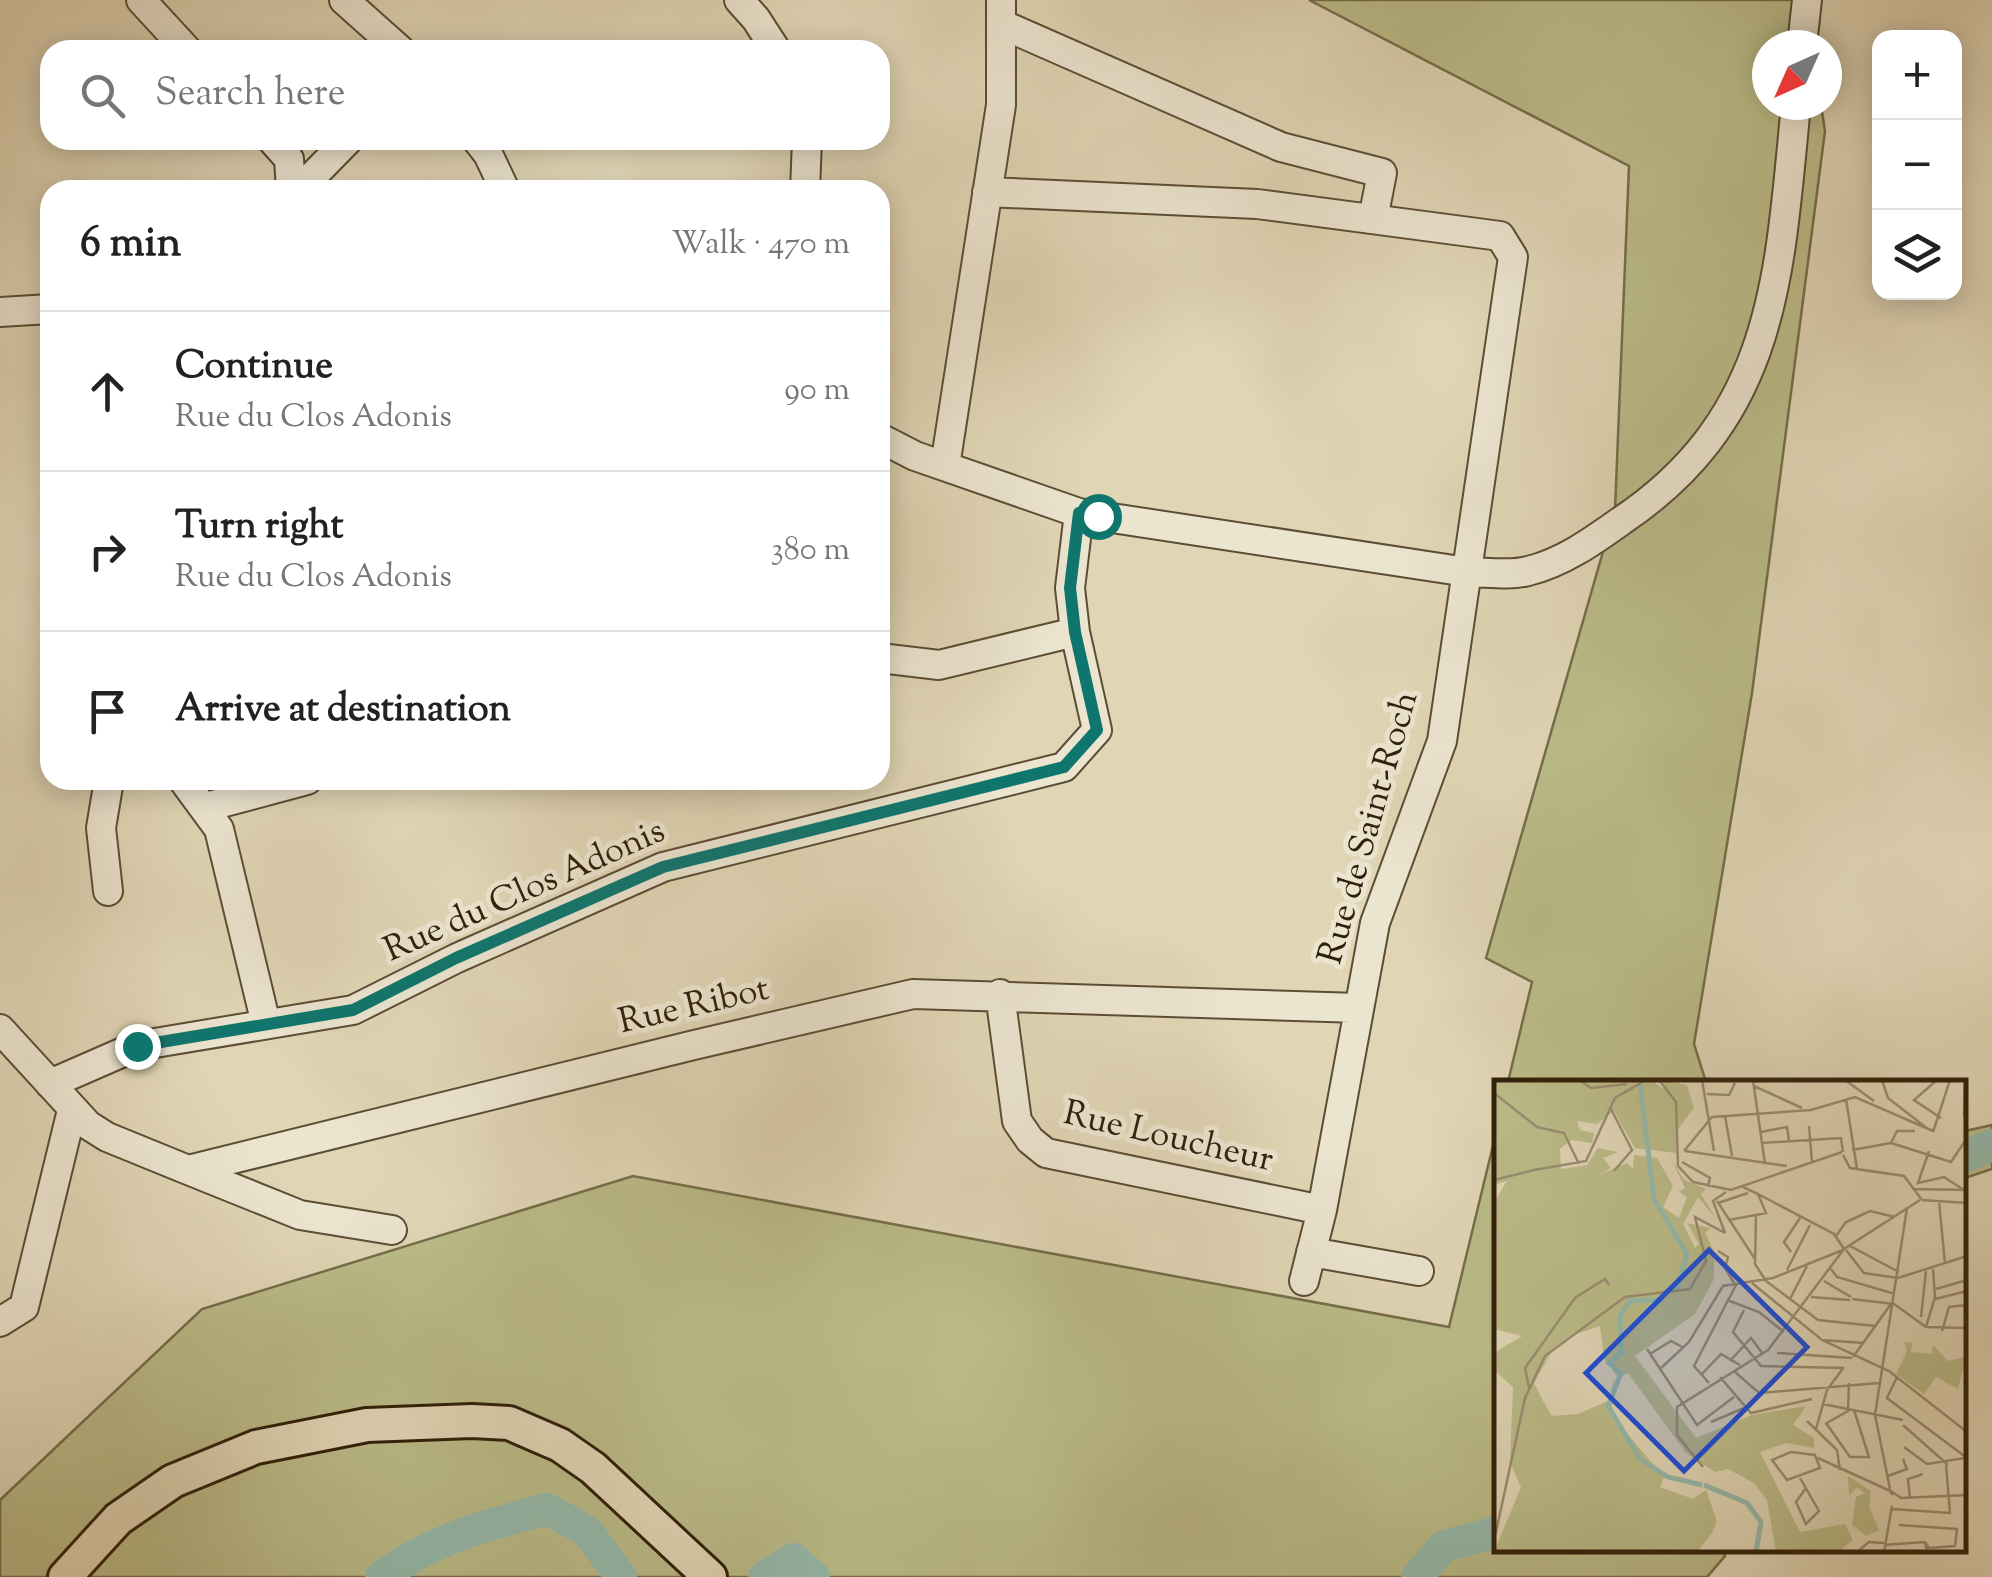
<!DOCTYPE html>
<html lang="en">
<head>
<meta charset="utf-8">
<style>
  body { margin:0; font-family:"Sorts Mill Goudy",serif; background:#f6f6f6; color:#222 }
  .controls { position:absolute; right:30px; top:30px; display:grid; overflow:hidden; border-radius:20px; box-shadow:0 5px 25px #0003 }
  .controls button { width:90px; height:90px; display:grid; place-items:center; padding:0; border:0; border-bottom:2px solid #e0e0e0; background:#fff; color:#222; font:50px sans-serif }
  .compass { position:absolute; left:1752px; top:30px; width:90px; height:90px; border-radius:50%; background:#fff; box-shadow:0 5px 25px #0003; rotate:225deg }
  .stop { position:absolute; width:30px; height:30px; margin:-22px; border:8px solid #0f766e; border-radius:50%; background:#fff }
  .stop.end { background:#0f766e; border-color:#fff; box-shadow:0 2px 10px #0008 }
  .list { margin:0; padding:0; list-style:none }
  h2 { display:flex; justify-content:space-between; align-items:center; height:130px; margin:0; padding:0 40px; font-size:42px }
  h2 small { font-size:32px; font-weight:400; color:#767676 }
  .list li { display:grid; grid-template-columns:65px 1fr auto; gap:30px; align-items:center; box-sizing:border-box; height:160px; padding:0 40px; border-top:2px solid #e0e0e0 }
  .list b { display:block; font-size:38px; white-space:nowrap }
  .list p { margin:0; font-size:32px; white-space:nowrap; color:#767676 }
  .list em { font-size:32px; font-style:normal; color:#767676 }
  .icon { flex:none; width:55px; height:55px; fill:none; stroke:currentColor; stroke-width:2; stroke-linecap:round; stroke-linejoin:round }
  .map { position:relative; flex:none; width:1992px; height:1577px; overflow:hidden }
  .search { position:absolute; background:#fff; box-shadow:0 5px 25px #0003; left:40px; top:40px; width:850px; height:110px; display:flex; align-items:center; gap:25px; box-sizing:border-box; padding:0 35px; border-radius:30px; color:#767676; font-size:38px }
  .panel { position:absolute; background:#fff; box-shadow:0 5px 25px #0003; left:40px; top:180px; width:850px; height:610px; border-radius:30px }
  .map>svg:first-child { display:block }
  .green { fill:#babb88; stroke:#756e49; stroke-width:2.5 }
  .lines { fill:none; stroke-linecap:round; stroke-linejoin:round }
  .river { stroke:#94b9aa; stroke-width:32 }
  .minor-casing { stroke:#5c4d35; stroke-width:32 }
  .major-casing { stroke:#30200a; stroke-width:38 }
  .minor { stroke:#ebe4cf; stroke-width:28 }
  .major { stroke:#e0d5b5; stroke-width:32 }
  .route { stroke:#0f766e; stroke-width:12 }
  .labels { text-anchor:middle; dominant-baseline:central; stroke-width:10; stroke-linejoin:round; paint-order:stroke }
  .street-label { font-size:35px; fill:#30200a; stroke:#ebe4cf }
  .inset-river { fill:none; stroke:#94b9aa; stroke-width:5 }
  .inset-road { fill:none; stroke:#9a8d71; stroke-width:2.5 }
  .view { fill:#1d4ed8; fill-opacity:0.15; stroke:#1d4ed8; stroke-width:5 }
  .inset-edge { fill:none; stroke:#30200a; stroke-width:5 }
</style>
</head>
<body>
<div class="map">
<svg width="1992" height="1577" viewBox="0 0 1992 1577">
  <rect width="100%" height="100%" fill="#e0d5b5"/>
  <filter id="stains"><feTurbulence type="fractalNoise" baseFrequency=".002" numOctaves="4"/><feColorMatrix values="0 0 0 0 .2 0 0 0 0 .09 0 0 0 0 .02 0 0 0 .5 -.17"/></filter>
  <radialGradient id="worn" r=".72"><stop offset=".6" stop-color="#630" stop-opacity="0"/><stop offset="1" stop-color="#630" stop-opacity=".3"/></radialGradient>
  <path class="green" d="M 1309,0 L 1808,0 L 1814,45 L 1767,45 L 1767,105 L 1821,105 L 1825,131 L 1752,693 L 1694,1044 L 1706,1082 L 1508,1082 L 1532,982 L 1486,958 L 1615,510 L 1629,166 Z
    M 1992,1125 L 1992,1169 L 1965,1178 L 1965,1131 Z
    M 1497,1129 L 1497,1550 L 1722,1550 L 1725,1556 L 1707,1577 L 0,1577 L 0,1500 L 202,1309 L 633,1176 L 1449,1327 Z"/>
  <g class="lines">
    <path class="river" d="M 1964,1157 L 1992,1145
      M 381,1577 C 433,1539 486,1525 547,1509 L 587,1531 L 621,1577
      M 764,1577 L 794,1559 L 814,1577
      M 1417,1577 L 1444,1546 L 1497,1532"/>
    <defs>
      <path id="minor" d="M 141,0 L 187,50
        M 344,0 L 400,50
        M 739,0 L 756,19 L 776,50
        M 1001,24 L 1281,147 L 1382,173 L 1373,219
        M 1802,45 L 1807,0
        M 272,140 L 289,159 L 291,190
        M 477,140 L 488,154 L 505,190
        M 299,190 L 348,140
        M 805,190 L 807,140
        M 987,192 L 1257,204 L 1500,236 L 1513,257 L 1442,741 L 1375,923 L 1322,1210 L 1304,1281
        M 0,312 L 50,309
        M 880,438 L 915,456 L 1079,513 L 1467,572 C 1486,572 1510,576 1528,571 C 1562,563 1593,541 1621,521 C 1777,416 1779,275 1796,105
        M 945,466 L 1001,105 L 1001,0
        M 880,658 L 939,665 L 1075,632
        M 183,780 L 219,829 L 266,1024
        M 206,807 L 307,780
        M 108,891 L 101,828 L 109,780
        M 1000,994 L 1017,1121 L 1030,1140 L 1046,1153 L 1322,1210
        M 0,1029 L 88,1125 L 107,1137 L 188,1170 L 694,1045 L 913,994 L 1359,1008
        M 50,1084 L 137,1046 L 353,1010 L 457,958 L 663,867 L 1064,767 L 1097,730 L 1075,632 L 1070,588 L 1079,513
        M 188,1170 L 300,1215 L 392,1230
        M 1311,1252 L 1419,1271
        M 0,1322 L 24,1307 L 72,1110"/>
      <path id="major" d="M 65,1577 L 118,1519 L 173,1481 L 256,1447 L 367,1425 L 472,1421 L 509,1423 L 560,1445 L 593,1468 L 710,1577"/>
    </defs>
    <use href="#minor" class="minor-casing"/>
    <use href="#major" class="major-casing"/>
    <use href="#minor" class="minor"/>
    <use href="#major" class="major"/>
  </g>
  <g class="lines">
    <path class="route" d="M 137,1046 L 353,1010 L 456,958 L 663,867 L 1064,767 L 1097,730 L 1075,632 L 1070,588 L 1079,513 L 1098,516"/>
  </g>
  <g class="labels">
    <g class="street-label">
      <text transform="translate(1370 828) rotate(-74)">Rue de Saint-Roch</text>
      <text transform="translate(525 892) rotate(-24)">Rue du Clos Adonis</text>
      <text transform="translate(694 1007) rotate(-13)">Rue Ribot</text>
      <text transform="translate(1168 1138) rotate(13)">Rue Loucheur</text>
    </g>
  </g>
  <g transform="translate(1494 1080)">
    <rect width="472" height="472" fill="#e0d5b5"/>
    <path d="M 0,0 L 157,0 L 175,13 L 168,0 L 193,5 L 200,28 L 184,49 L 182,73 L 141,68 L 120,31 L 103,44 L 83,41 L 86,50 L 100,53 L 98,63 L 77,60 L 66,69 L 67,89 L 93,85 L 104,68 L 124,72 L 109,78 L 117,88 L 102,96 L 133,83 L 139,89 L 140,75 L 163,78 L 179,106 L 169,127 L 185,138 L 193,117 L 185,112 L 191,108 L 178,80 L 190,100 L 212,109 L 207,114 L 223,140 L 204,117 L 189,144 L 201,168 L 205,164 L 193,143 L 216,148 L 211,153 L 220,171 L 220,199 L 201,234 L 141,276 L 202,358 L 258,335 L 312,326 L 299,345 L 320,358 L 320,368 L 292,363 L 266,372 L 306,452 L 351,444 L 359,460 L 344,472 L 282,472 L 273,420 L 260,403 L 234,389 L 221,392 L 192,373 L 134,293 L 124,298 L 110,278 L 106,246 L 76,256 L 57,273 L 40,303 L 48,319 L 58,336 L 84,334 L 116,320 L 120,296 L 118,327 L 125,344 L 170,397 L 166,407 L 199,419 L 212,410 L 223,441 L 218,453 L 203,472 L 0,472 L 27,407 L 16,382 L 19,307 L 0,290 L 0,273 L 28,256 L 0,249 L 0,122 L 13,101 L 0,105 ZM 410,262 L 418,263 L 417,272 L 438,274 L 439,265 L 454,281 L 472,277 L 464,309 L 442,297 L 430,314 L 402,294 L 413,271 ZM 354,396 L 377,411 L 375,427 L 385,450 L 372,456 L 358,445 L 362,417 L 371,413 L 363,407 L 355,416 Z" fill="#babb88"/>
    <path class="inset-river" d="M 146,3 L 160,119 L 193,174 L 183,209M 168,213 L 167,220 L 136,221 L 126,236 L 127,273 L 115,283 L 127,293 L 114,326 L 146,379 L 174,397 L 208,405M 210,405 L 253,423 L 267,442 L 262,472"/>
    <path class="inset-road" d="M 85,0 L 97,8 L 133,4M 165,0 L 182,22 L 184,86 L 199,102 L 237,110 L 348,72M 208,0 L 220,71M 259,0 L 271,84M 351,0 L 380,21M 388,0 L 394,18 L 434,49M 443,0 L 420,20 L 447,38M 260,6 L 308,28M 0,13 L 43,47 L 70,53 L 85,84M 213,14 L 235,15 L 241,3M 352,19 L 363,89M 116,27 L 138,70 L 120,91M 231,36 L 238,76M 470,37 L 471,0M 315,46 L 318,82M 267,52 L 293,47 L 295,61M 439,52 L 456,0M 268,63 L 347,58 L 349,72M 397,63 L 403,51 L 421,51M 397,63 L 457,82 L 473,58M 358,70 L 397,63M 190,71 L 218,37 L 317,30 L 361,17 L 439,51M 191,71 L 293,86M 435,71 L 424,103 L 450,97 L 470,110M 349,75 L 356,88 L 410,96 L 428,120M 188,82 L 216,98 L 214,107M 40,90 L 92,81 L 121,18 L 152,0M 0,100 L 44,89M 420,109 L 473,110M 264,114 L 340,154 L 350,169M 428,120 L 473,123M 223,121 L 261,179M 445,121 L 451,184M 224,123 L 254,113M 262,136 L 261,184 L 272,201 L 324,240 L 381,246M 235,140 L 272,133 L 264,114 L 249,107M 231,153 L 219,121 L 232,112M 342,156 L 352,142 L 376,131 L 401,137M 356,166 L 405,192M 352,170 L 370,193 L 404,198 L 473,176M 224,171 L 234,177 L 231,188 L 240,203M 297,172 L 290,162 L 306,138M 337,189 L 343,197 L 401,214M 293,190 L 316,145M 330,201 L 357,217M 258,203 L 328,260 L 395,291 L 473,352M 442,209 L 473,200M 317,217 L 356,220M 296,219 L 315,182M 358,219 L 400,224 L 432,247 L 473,248M 441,219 L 473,211M 233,220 L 265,232 L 290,252M 250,230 L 239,252 L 267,286 L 350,288M 427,237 L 432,191M 432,247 L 441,217 L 439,189M 448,251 L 455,227 L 473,225M 328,260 L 370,263M 153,269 L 203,345 L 240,317M 283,273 L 358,278M 156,274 L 177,261 L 190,268M 359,277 L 397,224M 236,281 L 257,258 L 269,274M 166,289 L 195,262 L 229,206 L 279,198 L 349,170M 241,292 L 265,313 L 385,303M 207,295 L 227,274 L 246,285M 226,297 L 257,333 L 318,319M 403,297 L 393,318 L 473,378M 215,303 L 200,286 L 243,203M 35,308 L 31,288 L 81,218 L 111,199 L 115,205M 329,324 L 409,340M 313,341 L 343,370 L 346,390M 217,342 L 250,328M 332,343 L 356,377 L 375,377 L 360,330M 331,344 L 354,331 L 355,303M 409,345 L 454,385M 322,349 L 333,310 L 350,287M 410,367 L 433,384 L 471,378M 297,372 L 321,375 L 326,388 L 293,400 L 278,380 ZM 324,378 L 394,410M 209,387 L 183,355 L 183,327 L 274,270 L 350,169 L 426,120M 394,396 L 413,389 L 409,379M 306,398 L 325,431 L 312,444 L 302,422 L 312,408M 396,409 L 381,335 L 413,128M 399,415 L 394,409 L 407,418 L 473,415M 416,418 L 414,399 L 429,394M 398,429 L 456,433 L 452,385M 405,445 L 463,449 L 461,466 L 435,468 L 431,462 L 432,468 L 435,468M 0,461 L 31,318 L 51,276 L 131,217 L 196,209 L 212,181 L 201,137 L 231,153M 390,465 L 431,462M 363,472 L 375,462 L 390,463M 390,472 L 398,426"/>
    <path class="view" d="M 215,170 L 313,267 L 190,391 L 92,293 Z"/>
    <rect width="472" height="472" class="inset-edge"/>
  </g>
  <rect width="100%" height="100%" filter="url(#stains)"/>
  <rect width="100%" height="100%" fill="url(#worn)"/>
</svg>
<div class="controls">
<button>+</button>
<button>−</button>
<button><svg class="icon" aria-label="layers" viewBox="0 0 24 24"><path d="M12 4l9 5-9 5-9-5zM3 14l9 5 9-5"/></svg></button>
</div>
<svg class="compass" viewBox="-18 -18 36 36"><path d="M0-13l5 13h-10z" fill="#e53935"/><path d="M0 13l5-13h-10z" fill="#767676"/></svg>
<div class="stop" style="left:1098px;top:516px"></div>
<div class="stop end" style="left:137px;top:1046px"></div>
<div class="search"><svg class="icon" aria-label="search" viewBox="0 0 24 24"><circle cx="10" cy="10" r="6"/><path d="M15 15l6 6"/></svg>Search here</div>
<section class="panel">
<h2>6 min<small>Walk · 470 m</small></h2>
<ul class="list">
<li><svg class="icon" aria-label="ahead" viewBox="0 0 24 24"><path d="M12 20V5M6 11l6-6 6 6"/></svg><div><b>Continue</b><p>Rue du Clos Adonis</p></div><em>90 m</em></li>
<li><svg class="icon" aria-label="right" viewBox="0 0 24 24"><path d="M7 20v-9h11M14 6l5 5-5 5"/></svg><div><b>Turn right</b><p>Rue du Clos Adonis</p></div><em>380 m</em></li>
<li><svg class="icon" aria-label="arrive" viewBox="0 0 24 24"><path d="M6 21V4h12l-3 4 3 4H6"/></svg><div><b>Arrive at destination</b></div></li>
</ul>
</section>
</div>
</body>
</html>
